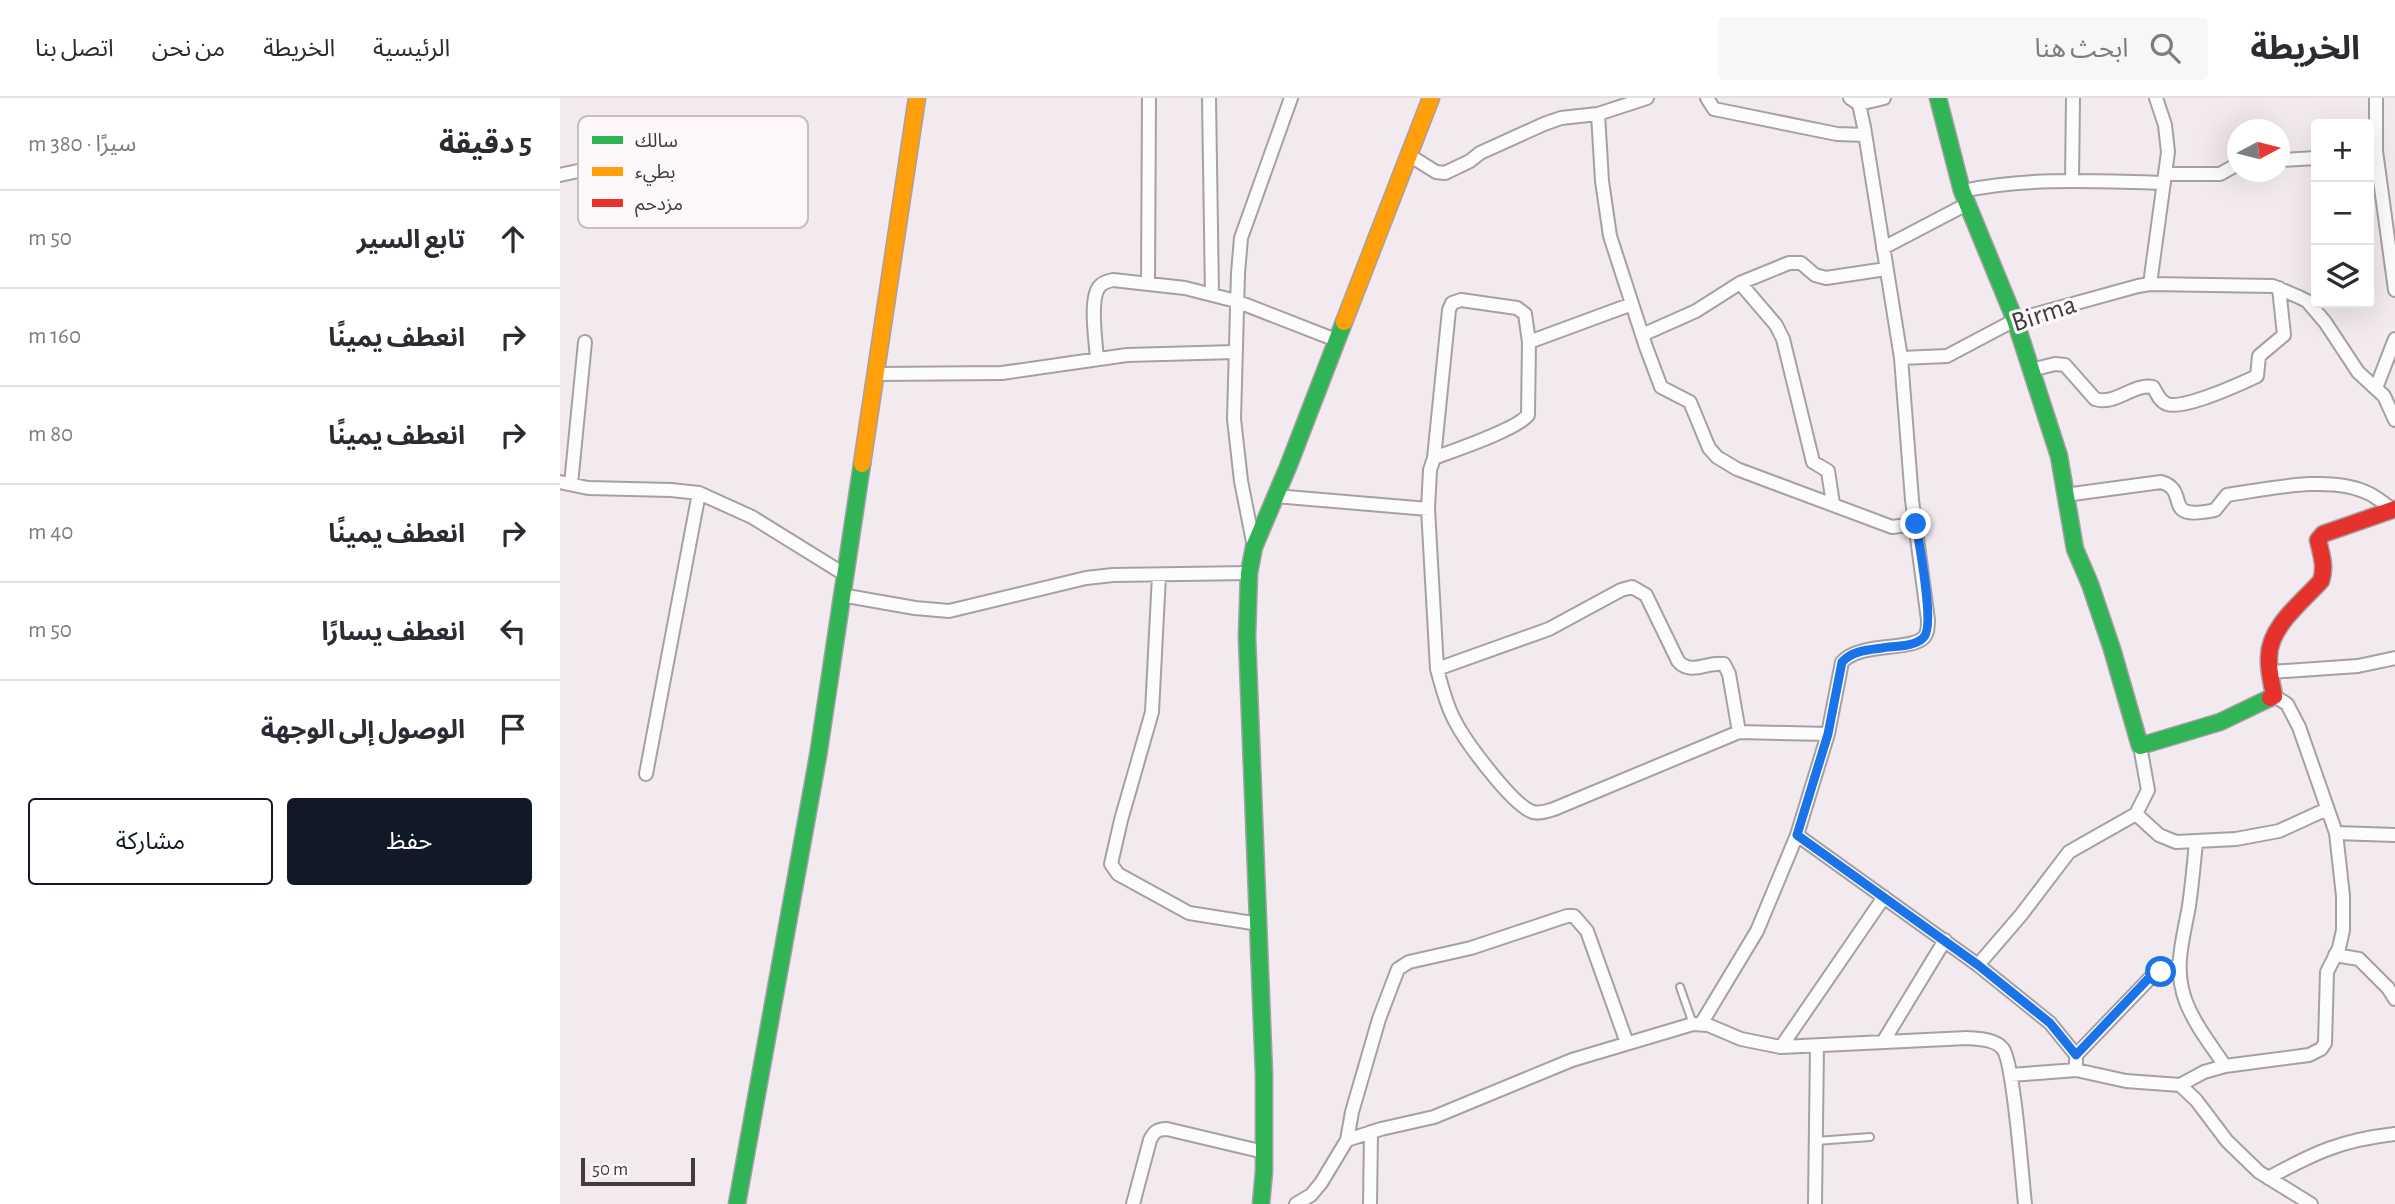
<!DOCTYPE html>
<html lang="ar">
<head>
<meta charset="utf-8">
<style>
  body { margin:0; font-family:"Alegreya Sans","Noto Sans Arabic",sans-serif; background:#f7f7f7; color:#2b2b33; direction:rtl }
  .controls { position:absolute; right:21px; top:21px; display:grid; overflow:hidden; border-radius:7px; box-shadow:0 7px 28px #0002 }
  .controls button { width:63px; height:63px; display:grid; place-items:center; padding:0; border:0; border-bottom:2px solid #e1e1e2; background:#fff; color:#2b2b33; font:35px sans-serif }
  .compass { position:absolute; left:1667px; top:21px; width:63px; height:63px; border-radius:50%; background:#fff; box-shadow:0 7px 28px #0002; rotate:83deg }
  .scale { position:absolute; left:21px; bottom:18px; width:114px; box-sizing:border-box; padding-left:7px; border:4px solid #413a3e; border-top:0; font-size:19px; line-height:24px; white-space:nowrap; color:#413a3e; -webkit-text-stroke:5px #fef7fa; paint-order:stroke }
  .stop { position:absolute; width:21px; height:21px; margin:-16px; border:5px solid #1a73e8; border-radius:50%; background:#fff }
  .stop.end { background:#1a73e8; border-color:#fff; box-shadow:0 2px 7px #0008 }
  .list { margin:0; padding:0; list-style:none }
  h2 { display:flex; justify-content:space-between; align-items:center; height:91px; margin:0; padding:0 28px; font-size:30px }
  h2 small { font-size:23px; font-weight:400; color:#7c7c81 }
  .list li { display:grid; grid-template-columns:46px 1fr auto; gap:21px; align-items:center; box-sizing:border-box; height:98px; padding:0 28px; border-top:2px solid #e1e1e2 }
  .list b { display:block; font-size:26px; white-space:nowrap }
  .list em { font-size:23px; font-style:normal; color:#7c7c81 }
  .actions { display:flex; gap:14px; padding:21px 28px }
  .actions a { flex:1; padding:16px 0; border:2px solid #111827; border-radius:7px; text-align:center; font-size:24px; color:#111827 }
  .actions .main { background:#111827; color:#fff }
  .icon { flex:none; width:38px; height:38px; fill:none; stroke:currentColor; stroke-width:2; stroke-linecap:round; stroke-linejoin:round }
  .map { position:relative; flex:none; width:1835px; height:1106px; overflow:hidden; direction:ltr }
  header { display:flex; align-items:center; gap:42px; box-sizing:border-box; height:98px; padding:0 35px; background:#fff; border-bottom:2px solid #e1e1e2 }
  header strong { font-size:33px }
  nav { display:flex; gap:38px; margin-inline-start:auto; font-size:24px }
  .search { width:490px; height:63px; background:#f7f7f7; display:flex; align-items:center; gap:18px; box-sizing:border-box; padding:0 24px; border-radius:7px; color:#7c7c81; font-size:26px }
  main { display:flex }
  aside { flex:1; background:#fff }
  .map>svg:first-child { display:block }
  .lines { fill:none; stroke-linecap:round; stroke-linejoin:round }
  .lane-casing { stroke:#a7a0a3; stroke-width:10 }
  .street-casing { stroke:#a7a0a3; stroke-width:16 }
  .fast-casing { stroke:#a7a0a3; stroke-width:19 }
  .slow-casing { stroke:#a7a0a3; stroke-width:19 }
  .jam-casing { stroke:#a7a0a3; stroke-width:19 }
  .lane { stroke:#fdfcfd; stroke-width:6 }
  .street { stroke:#fdfcfd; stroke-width:12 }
  .fast { stroke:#30b455; stroke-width:16 }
  .slow { stroke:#ff9f0a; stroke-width:16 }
  .jam { stroke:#e5322d; stroke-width:16 }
  .route { stroke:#1a73e8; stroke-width:9 }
  .labels { text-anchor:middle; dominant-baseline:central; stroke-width:6; stroke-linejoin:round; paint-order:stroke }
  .street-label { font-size:28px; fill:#413a3e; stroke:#fef7fa }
  .key { fill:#fef7fa; stroke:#c5bec2; stroke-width:2 }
  .key-label { font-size:19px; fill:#413a3e }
</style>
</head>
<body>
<header>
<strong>الخريطة</strong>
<div class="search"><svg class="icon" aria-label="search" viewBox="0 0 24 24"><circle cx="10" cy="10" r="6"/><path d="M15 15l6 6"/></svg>ابحث هنا</div>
<nav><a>الرئيسية</a><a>الخريطة</a><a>من نحن</a><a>اتصل بنا</a></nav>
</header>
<main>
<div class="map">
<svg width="1835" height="1106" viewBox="0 0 1835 1106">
  <rect width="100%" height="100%" fill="#f3eaef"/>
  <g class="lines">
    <defs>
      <path id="lane" d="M 1120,889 L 1133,926
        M 1256,1043 L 1310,1039"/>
      <path id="street" d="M 649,0 L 652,197
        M 1147,0 L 1154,11 L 1277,36 L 1305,37
        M 1290,0 L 1299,6 L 1304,29 L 1341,260 L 1387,258 L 1455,222 L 1578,188 L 1590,186 L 1713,188 L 1739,199 L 1747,203 L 1765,224 L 1798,274 L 1824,298 L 1835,322
        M 1816,0 L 1816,53 L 1835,192
        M 1299,6 L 1324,0
        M 1038,16 L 1042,83 L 1050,138 L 1086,249 L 1101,289 L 1130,304 L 1149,350 L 1157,359 L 1177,371 L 1332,429 L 1356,426
        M 849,57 L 876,74 L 885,75 L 910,63 L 920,55 L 984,26 L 1001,20 L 1038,16 L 1087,0
        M 1720,62 L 1756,60
        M 1605,76 L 1660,76 L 1678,66
        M 0,77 L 32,70
        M 1512,83 L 1513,0
        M 1402,93 C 1468,79 1536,83 1604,85
        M 1323,150 L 1407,106
        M 1180,185 L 1216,227 L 1223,241 L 1253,364 L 1268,373 L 1273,406
        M 588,186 L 589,0
        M 1590,186 L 1608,54 L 1605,27 L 1596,0
        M 1072,206 L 969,244 L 968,317 C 956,332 895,352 874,360 L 870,372 L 868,411 L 877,571 C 882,589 886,607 895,623 C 905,643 953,708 973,714 C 980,716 987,713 994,711 L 1179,634 L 1268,636
        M 1082,237 L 1136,213 L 1180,185 L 1229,165 L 1241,165 L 1255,177 L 1266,180 L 1326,171
        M 537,261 C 536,245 529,202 539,189 C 542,185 548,183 553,182 L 625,190 L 676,203 L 776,242
        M 1471,272 L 1495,266 L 1505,267 L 1535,301 C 1555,308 1573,285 1593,289 C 1597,295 1599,303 1607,306 C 1623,312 1680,286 1697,278 L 1699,258 L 1724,237 L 1719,190
        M 316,276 L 442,275 L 567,257 L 675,254
        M 1816,290 L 1835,241
        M 874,360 L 889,212 L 892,205 L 901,202 L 957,210 L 965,216 L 969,244
        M 0,384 L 28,390 L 111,392 L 139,395 L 192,419 L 284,476
        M 11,386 L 25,244
        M 1505,397 L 1601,384 C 1632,393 1599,424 1655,412 L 1667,397 C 1708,391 1772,376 1810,396 C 1818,400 1826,407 1833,412
        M 715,398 L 868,411
        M 694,449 L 681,383 L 674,321 L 678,175 L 681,140 L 731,0
        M 599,477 L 592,614 L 561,722 L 551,766 L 558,776 L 629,815 L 699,826
        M 281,497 L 355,510 L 389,513 L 526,480 L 553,477 L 689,475
        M 877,571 L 989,531 L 1061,492 L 1072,489 L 1086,497 L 1118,563 C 1131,578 1148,563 1164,566 L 1169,576 L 1179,634
        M 1711,574 L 1798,568 L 1835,560
        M 86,676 L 139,395
        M 1576,716 L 1599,737 L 1616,744 L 1676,741 L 1719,733 L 1767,711
        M 1776,735 L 1835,737
        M 1237,737 L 1418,867
        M 1636,744 C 1634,765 1632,787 1629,808 C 1623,842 1613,870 1626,904 C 1635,927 1651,947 1665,968
        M 1775,857 L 1799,861 L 1828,890 L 1835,901
        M 1141,926 L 1197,833 L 1237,737 L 1268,636 L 1282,564 C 1301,543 1354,554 1365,538 C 1368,534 1368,527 1368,522 L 1352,402 L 1341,260
        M 1323,944 L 1385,842
        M 1221,949 L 1324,799
        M 1516,957 L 1592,878 L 1619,867
        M 1516,972 L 1516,957 L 1490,925 L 1418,867 L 1461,817 L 1509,754 L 1576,716 L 1588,692 L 1580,648
        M 1451,977 L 1516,972 L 1566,983 L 1620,987 L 1636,1002 L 1667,1043 L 1699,1074 L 1751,1106
        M 1620,987 L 1644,974 L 1665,968 L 1749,957 L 1761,951 L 1765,945 L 1767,874 L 1779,850 L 1783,832 L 1783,798 L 1776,735 L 1739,629 L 1727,606 L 1714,598
        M 787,1042 L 792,1014 L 819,921 L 838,871 L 849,864 L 911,850 L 1007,818 L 1014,818 L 1027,833 L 1067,945
        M 1708,1080 C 1754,1055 1781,1042 1835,1036
        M 573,1106 L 590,1042 C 594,1034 597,1031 607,1031 L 704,1054
        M 736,1106 L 751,1097 L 761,1085 L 787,1042 L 821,1031 L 874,1019 L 1012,962 L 1133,926 L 1148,927 L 1181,941 L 1221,949 L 1407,940 C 1419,941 1435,941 1443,951 C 1454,966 1462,1080 1465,1106
        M 810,1106 L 811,1034
        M 1255,1106 L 1257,948"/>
      <path id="fast" d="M 1378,0 L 1402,93 L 1455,222 L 1499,358 L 1515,451 L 1530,486 L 1552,551 L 1580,648 L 1660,624 L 1710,600
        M 177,1106 L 258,658 L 302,366
        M 701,1106 L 704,1073 L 704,977 L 687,539 L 689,475 L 694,449 L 728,369 L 784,224"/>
      <path id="slow" d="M 784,224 L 871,0
        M 302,366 L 357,0"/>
      <path id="jam" d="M 1710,600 L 1714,598 C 1712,585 1708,572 1709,559 C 1709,529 1742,504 1761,483 C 1766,468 1761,456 1758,442 L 1763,436 L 1835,411"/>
    </defs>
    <use href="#lane" class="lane-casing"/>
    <use href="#street" class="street-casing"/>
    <use href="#fast" class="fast-casing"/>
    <use href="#slow" class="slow-casing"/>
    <use href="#jam" class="jam-casing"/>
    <use href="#lane" class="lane"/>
    <use href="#street" class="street"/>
    <use href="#fast" class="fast"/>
    <use href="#slow" class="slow"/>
    <use href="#jam" class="jam"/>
  </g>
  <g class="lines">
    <path class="route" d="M 1356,426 C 1359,446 1375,527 1364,539 C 1356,549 1333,548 1322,550 C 1307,552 1292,553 1282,564 L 1268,636 L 1237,737 L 1418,867 L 1490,925 L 1516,957 L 1587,882 L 1601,874"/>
  </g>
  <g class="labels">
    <g class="street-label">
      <text transform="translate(1484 216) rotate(-18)">Birma</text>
    </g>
  </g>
  <rect x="18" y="18" width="230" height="112" rx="10" class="key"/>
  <rect x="32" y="38" width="31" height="8" fill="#30b455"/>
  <rect x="32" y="69" width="31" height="9" fill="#ff9f0a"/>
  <rect x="32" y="101" width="31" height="8" fill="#e5322d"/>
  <g class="key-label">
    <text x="75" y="49">سالك</text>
    <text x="75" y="80">بطيء</text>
    <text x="75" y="112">مزدحم</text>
  </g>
</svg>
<div class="controls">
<button>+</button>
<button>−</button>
<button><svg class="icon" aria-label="layers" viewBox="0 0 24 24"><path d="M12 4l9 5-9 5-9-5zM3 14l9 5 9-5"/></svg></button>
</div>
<svg class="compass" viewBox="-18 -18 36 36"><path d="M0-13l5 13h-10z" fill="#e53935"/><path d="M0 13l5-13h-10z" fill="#7c7c81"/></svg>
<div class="scale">50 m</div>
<div class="stop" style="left:1601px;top:874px"></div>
<div class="stop end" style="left:1356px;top:426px"></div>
</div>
<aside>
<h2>5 دقيقة<small>سيرًا · 380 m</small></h2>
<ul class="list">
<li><svg class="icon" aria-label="ahead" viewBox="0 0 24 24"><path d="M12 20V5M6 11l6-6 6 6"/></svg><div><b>تابع السير</b></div><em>50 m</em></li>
<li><svg class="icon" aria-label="right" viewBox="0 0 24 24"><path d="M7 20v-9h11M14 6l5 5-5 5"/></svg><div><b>انعطف يمينًا</b></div><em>160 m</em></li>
<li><svg class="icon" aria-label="right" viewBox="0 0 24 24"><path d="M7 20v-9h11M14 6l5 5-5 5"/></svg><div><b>انعطف يمينًا</b></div><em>80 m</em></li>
<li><svg class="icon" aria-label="right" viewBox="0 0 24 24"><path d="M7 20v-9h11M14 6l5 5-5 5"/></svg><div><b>انعطف يمينًا</b></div><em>40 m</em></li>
<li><svg class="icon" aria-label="left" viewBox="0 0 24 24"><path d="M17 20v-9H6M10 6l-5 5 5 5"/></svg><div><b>انعطف يسارًا</b></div><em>50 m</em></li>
<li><svg class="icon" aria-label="arrive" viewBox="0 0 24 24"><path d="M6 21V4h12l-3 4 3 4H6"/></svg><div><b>الوصول إلى الوجهة</b></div></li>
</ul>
<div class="actions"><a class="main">حفظ</a><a>مشاركة</a></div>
</aside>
</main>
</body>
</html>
